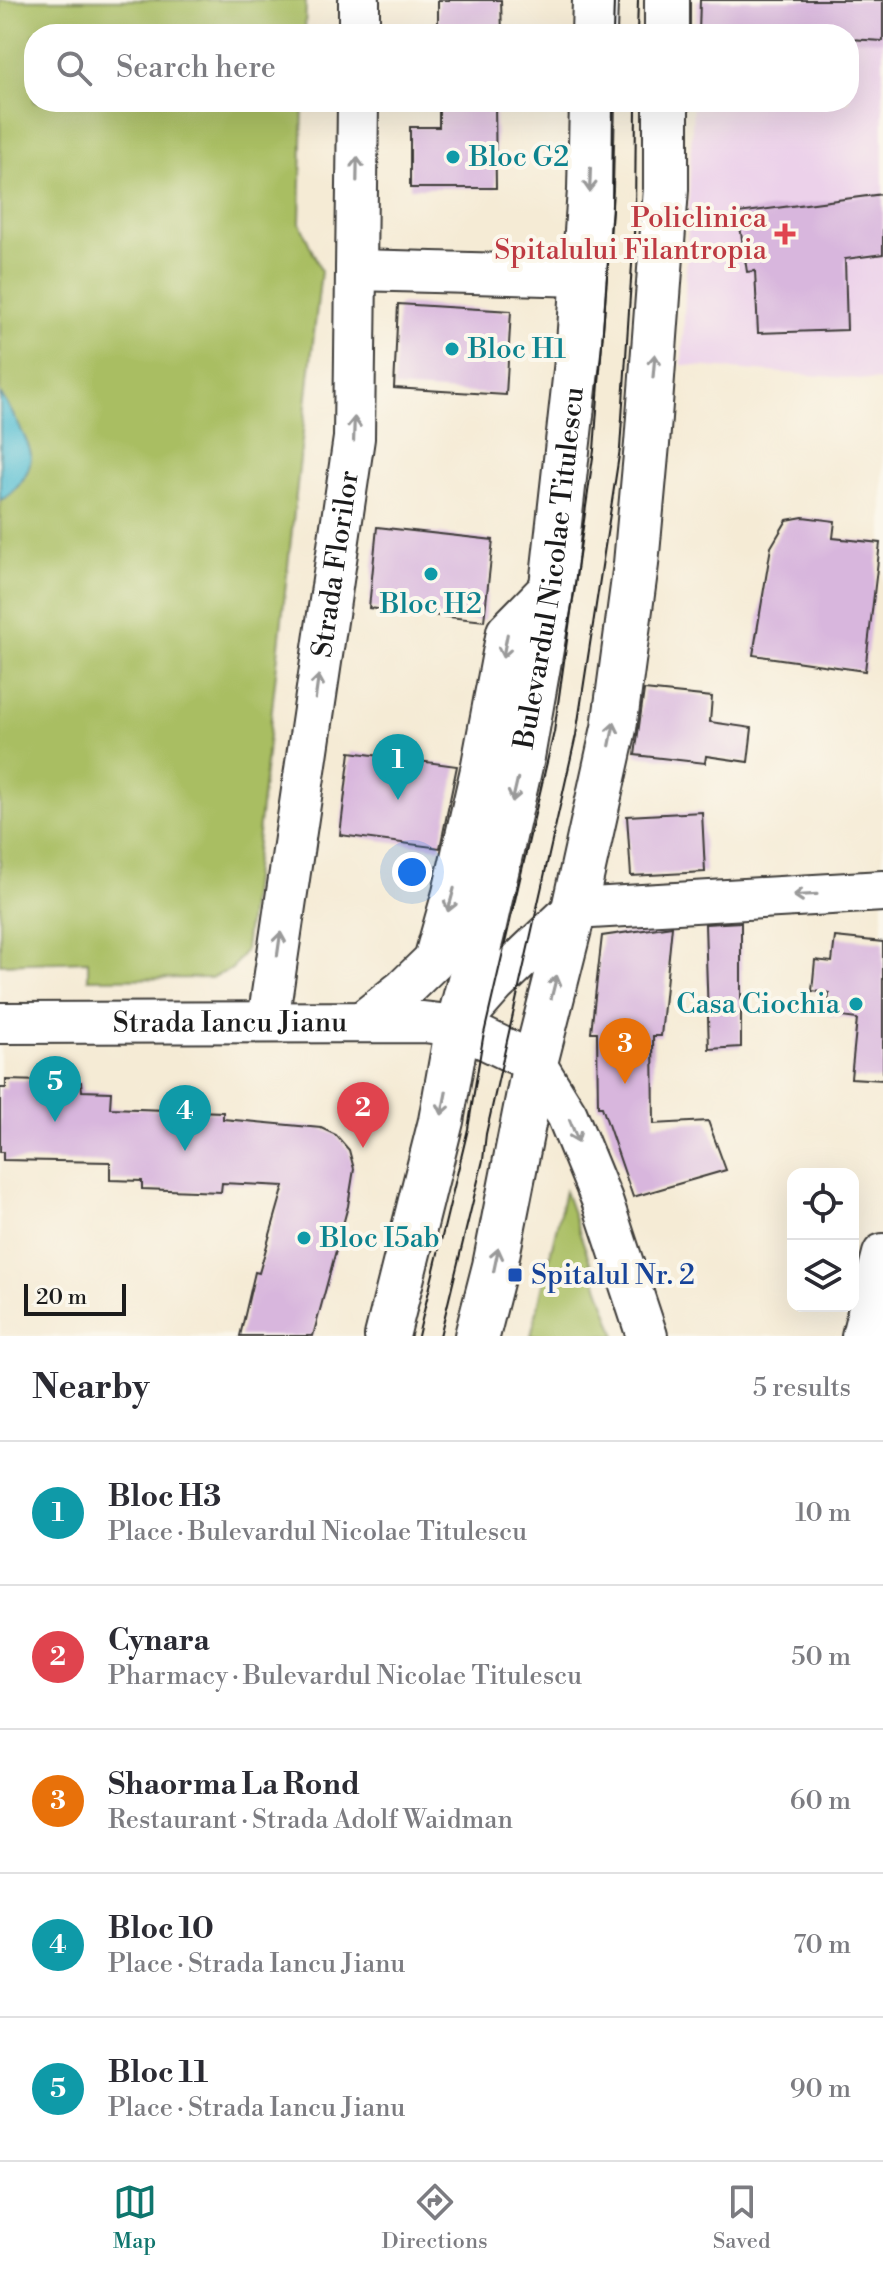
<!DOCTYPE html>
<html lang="en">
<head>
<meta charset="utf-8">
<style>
  body { margin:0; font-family:"Libre Bodoni",serif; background:#f7f7f7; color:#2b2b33 }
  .controls { position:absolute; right:24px; bottom:24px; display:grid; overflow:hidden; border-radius:16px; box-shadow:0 8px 32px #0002 }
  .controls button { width:72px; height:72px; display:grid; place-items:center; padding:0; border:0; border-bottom:2px solid #e1e1e2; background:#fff; color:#2b2b33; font:40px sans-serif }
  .scale { position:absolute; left:24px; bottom:20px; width:102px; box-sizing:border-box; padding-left:8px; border:4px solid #1c1c1c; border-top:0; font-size:22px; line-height:28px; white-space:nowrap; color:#1c1c1c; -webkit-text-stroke:6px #fbf7ec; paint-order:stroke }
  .you { position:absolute; left:412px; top:872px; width:28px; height:28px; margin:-20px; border:6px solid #fff; border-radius:50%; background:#1a73e8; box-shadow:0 0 0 12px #1a73e833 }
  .badge { display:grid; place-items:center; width:52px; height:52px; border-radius:50%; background:#0f766e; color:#fff; font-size:26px; font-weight:700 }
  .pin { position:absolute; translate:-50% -66px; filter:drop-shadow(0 2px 4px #0008) }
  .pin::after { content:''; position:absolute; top:42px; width:28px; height:24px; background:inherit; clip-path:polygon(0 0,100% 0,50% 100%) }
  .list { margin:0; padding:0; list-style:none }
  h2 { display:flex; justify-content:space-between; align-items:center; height:104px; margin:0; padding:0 32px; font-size:34px }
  h2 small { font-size:26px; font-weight:400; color:#7c7c81 }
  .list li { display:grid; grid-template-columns:52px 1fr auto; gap:24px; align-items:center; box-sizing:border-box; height:144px; padding:0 32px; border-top:2px solid #e1e1e2 }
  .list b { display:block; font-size:30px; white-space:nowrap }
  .list p { margin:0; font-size:26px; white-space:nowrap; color:#7c7c81 }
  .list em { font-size:26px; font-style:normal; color:#7c7c81 }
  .icon { flex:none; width:44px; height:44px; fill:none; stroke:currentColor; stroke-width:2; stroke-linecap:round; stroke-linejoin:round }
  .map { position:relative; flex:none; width:883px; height:1336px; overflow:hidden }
  .search { position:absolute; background:#fff; box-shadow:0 8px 32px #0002; left:24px; right:24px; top:24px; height:88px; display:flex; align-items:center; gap:20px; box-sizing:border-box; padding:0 28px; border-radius:32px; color:#7c7c81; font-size:30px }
  .sheet { height:824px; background:#fff }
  nav { display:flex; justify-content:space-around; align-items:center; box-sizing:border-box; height:112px; border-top:2px solid #e1e1e2; background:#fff; font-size:22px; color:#7c7c81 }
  nav a { display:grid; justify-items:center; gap:4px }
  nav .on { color:#0f766e }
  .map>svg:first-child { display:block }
  .built { fill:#ecd1ea }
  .green { fill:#a9be62; stroke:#626d3f; stroke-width:2 }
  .water { fill:#55bed2; stroke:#386d77; stroke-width:2 }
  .building { fill:#d8b6dd }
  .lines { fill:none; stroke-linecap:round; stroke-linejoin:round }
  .minor-casing { stroke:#3d3b38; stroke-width:44 }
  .major-casing { stroke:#3d3b38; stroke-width:48 }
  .minor { stroke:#fff; stroke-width:40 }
  .major { stroke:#fff; stroke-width:44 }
  .tram { stroke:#1c1c1c; stroke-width:2 }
  .oneway { stroke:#999 }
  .culture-dot { fill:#0f9aa8; stroke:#fbf7ec; stroke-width:3 }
  .health-dot { fill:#e0444e; stroke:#fbf7ec; stroke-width:3 }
  .transit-dot { fill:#1a4fb4; stroke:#fbf7ec; stroke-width:3 }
  .labels { text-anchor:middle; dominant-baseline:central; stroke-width:8; stroke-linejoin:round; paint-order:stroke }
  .culture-label { font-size:28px; fill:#0d838f; stroke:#fbf7ec; text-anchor:start }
  .health-label { font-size:28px; fill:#be3a42; stroke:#fbf7ec; text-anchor:end }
  .street-label { font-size:28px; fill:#1c1c1c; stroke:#fbf7ec }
  .transit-label { font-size:28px; fill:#164399; stroke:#fbf7ec; text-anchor:start }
</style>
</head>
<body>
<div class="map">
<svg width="883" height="1336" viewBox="0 0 883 1336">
  <rect width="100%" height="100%" fill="#fbf7ec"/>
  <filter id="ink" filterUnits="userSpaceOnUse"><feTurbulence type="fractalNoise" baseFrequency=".0125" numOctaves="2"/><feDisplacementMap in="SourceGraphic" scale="16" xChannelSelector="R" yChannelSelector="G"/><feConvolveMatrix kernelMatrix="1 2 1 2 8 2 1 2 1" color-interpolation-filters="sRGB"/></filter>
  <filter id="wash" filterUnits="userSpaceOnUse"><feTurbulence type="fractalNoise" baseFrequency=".006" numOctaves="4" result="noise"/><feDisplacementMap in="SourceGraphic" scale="32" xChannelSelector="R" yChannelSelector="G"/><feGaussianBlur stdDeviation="1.8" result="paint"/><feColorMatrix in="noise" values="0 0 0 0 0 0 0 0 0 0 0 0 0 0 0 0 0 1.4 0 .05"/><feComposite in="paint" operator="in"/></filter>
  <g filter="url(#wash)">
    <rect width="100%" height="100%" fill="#f5ebd5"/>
    <path class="built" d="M 697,0 L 883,0 L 883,381 L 682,365 L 693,102 L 849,102 L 849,34 L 695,34 Z"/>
    <path class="green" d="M 0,0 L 306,0 L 305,34 L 34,34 L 34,102 L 303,102 L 300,223 L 321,271 L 245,950 L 232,969 L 211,978 L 88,979 L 88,961 L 0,964 Z
      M 565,1191 L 616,1336 L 531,1336 Z"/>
    <path class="water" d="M 0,394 C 7,402 31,445 31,456 C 31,472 15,495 0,500 Z"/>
    <g id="blocks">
      <path class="building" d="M 438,0 L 501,0 L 502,34 L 438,34 Z
        M 700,0 L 883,0 L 883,41 L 849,39 L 849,34 L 699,33 Z
        M 439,102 L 495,102 L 496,188 L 410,188 L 410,127 L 439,127 Z
        M 883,194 L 883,254 L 845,259 L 847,330 L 758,333 L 755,271 L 747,272 L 738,213 Z
        M 398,304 L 511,311 L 506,395 L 394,388 Z
        M 803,517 L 835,521 L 833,538 L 880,543 L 865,671 L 753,655 L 771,547 L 787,520 Z
        M 377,527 L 493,540 L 484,621 L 369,608 Z
        M 644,690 L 712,697 L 710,722 L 752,728 L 748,762 L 706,756 L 705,763 L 635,755 Z
        M 350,752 L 457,766 L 440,848 L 340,835 Z
        M 702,812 L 705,872 L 631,876 L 627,816 Z
        M 741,922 L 741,1047 L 709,1049 L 705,924 Z
        M 672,926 L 661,1036 L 653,1036 L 654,1124 L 708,1121 L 726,1170 L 633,1197 L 602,1107 L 598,1107 L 597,1032 L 591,1032 L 602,936 Z
        M 835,937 L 883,942 L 883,1080 L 851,1078 L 857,1019 L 827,1015 L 829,993 L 812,991 L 815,960 L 832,962 Z
        M 6,1080 L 81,1082 L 82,1091 L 111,1092 L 110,1108 L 223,1112 L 223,1119 L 321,1128 L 336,1135 L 349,1150 L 354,1169 L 348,1206 L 313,1336 L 240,1336 L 255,1272 L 259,1273 L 284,1186 L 222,1183 L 221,1192 L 142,1189 L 142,1181 L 110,1180 L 110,1162 L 3,1160 L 3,1152 L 0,1152 L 0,1088 L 6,1088 Z"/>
    </g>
  </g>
  <g filter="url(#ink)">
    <use href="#blocks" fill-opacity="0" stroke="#3d3b38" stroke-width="2"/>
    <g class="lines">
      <defs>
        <g id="minor">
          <path d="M 359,34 L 359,0"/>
          <path d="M 356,270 L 584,276"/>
          <path id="s1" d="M 268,1021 L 354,438 L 358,102"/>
          <path d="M 362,1022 L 404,989 L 434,960 L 453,893 L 481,770 L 507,632 L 552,586"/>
          <path id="s2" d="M 0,1023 L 423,1022 L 458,1026 L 535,1063 L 567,1115 L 602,1200 L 647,1336"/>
          <path d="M 458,1026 L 495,984 L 574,909 L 883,891"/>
          <path d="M 862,1336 L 883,1254"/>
        </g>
        <g id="major">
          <path d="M 594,34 L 595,0"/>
          <path d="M 667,34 L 667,0"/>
          <path id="s3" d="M 387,1336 L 441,1121 L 458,1026 L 482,934 L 522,757 L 552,586 L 579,343 L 590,190 L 592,102"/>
          <path d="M 477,1336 L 495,1266 L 535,1063 L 574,909 L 614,728 L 636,564 L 647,444 L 666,189 L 666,102"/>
        </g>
      </defs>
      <use href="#minor" class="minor-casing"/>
      <use href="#major" class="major-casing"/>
      <use href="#minor" class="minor"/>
      <use href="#major" class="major"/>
      <path class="tram" d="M 613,34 L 614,0
        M 637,34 L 638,0
        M 418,1336 L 468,1129 L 483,1038 L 554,732 L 594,450 L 612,211 L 613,102
        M 440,1336 L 483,1160 L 486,1134 L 576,735 L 620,449 L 635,218 L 636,102"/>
    </g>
    <defs><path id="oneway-shaft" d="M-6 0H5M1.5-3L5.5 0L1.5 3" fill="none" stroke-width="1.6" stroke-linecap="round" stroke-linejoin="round" transform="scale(2)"/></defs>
    <g class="oneway">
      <use href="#oneway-shaft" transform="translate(357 169) rotate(-89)"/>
      <use href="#oneway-shaft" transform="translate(590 180) rotate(92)"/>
      <use href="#oneway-shaft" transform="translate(654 366) rotate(-85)"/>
      <use href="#oneway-shaft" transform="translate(354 429) rotate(-88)"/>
      <use href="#oneway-shaft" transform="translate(505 646) rotate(101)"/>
      <use href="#oneway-shaft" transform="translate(317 687) rotate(-82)"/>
      <use href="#oneway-shaft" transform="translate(612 734) rotate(-79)"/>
      <use href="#oneway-shaft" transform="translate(515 790) rotate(103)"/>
      <use href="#oneway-shaft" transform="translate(805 895) rotate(177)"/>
      <use href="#oneway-shaft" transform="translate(451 900) rotate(105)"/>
      <use href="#oneway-shaft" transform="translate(279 944) rotate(-82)"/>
      <use href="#oneway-shaft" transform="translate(554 987) rotate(-76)"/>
      <use href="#oneway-shaft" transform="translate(444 1103) rotate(101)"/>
      <use href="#oneway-shaft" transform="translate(574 1131) rotate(68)"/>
      <use href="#oneway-shaft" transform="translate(496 1260) rotate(-78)"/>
    </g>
  </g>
  <g class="culture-dot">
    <circle cx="453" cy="157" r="8"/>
    <circle cx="452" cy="349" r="8"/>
    <circle cx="431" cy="574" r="8"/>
    <circle cx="856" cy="1004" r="8"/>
    <circle cx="304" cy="1238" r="8"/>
  </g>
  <path class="health-dot" d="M781 222h8v8h8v8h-8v8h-8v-8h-8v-8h8z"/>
  <rect class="transit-dot" x="507" y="1267" width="16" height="16" rx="4"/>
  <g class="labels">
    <g class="culture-label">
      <text x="469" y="157">Bloc G2</text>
      <text x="468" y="349">Bloc H1</text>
      <text x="431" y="604" text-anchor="middle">Bloc H2</text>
      <text x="840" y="1004" text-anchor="end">Casa Ciochia</text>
      <text x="320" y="1238">Bloc I5ab</text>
    </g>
    <g class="health-label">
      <text x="767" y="218">Policlinica<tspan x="767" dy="32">Spitalului Filantropia</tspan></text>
    </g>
    <g class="street-label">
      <text stroke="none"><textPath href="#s1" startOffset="462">Strada Florilor</textPath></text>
      <text stroke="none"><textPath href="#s3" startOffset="786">Bulevardul Nicolae Titulescu</textPath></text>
      <text stroke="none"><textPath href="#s2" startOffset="230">Strada Iancu Jianu</textPath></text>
    </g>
    <g class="transit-label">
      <text x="531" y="1275">Spitalul Nr. 2</text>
    </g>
  </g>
</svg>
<div class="controls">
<button><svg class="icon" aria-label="locate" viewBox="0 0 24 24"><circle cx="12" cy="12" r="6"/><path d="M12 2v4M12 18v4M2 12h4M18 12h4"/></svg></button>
<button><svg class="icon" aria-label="layers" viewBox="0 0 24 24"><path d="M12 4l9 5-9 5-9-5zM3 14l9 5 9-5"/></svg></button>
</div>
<div class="scale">20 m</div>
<div class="you"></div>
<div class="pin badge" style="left:398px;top:800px;background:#0f9aa8">1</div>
<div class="pin badge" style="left:363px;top:1148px;background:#e0444e">2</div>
<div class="pin badge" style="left:625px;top:1084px;background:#e8710a">3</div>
<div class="pin badge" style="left:185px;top:1151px;background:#0f9aa8">4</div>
<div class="pin badge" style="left:55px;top:1122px;background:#0f9aa8">5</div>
<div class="search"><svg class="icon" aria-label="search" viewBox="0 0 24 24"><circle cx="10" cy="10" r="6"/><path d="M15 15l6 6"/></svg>Search here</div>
</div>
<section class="sheet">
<h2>Nearby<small>5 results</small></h2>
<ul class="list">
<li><span class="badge" style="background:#0f9aa8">1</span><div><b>Bloc H3</b><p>Place · Bulevardul Nicolae Titulescu</p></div><em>10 m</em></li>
<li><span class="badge" style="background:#e0444e">2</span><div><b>Cynara</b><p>Pharmacy · Bulevardul Nicolae Titulescu</p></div><em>50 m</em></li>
<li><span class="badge" style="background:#e8710a">3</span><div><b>Shaorma La Rond</b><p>Restaurant · Strada Adolf Waidman</p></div><em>60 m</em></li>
<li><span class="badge" style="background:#0f9aa8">4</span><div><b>Bloc 10</b><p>Place · Strada Iancu Jianu</p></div><em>70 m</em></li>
<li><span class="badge" style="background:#0f9aa8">5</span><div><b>Bloc 11</b><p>Place · Strada Iancu Jianu</p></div><em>90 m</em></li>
</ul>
</section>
<nav>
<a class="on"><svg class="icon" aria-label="map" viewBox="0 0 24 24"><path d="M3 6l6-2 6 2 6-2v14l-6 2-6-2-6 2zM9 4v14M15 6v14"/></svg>Map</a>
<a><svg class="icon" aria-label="directions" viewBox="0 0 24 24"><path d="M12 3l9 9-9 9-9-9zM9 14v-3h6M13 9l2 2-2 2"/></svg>Directions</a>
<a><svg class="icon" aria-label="saved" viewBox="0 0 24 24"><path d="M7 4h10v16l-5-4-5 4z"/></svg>Saved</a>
</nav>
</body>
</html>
